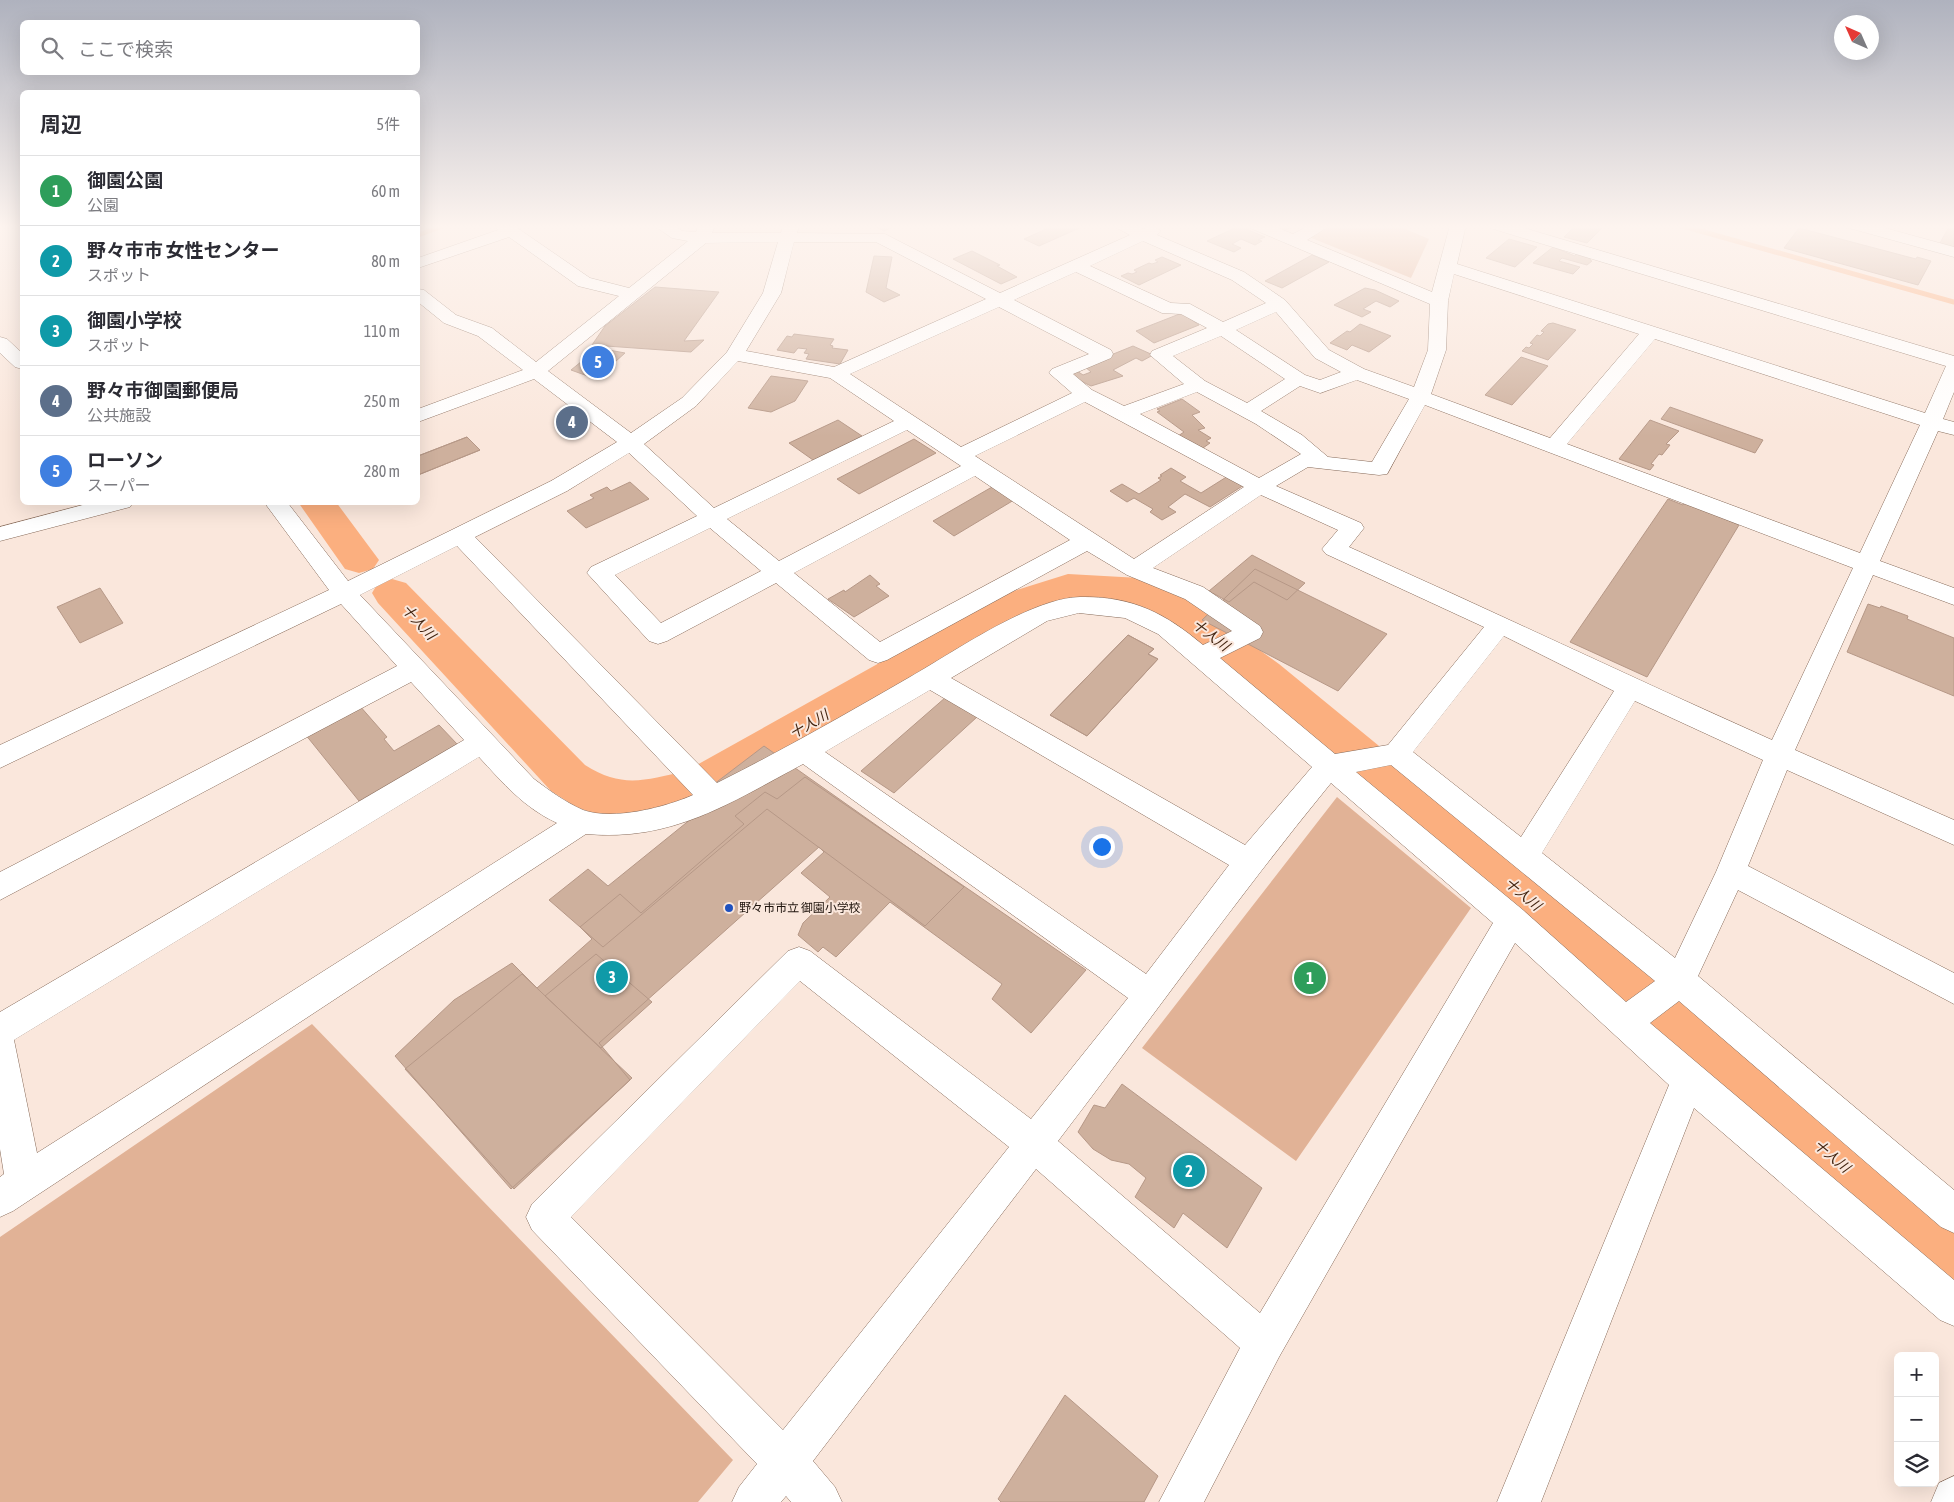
<!DOCTYPE html>
<html lang="ja">
<head>
<meta charset="utf-8">
<style>
  body { margin:0; font-family:"Asap Condensed","Noto Sans JP",sans-serif; background:#f7f7f7; color:#2b2b33 }
  .controls { position:absolute; right:15px; bottom:15px; display:grid; overflow:hidden; border-radius:8px; box-shadow:0 5px 20px #0002 }
  .controls button { width:45px; height:45px; display:grid; place-items:center; padding:0; border:0; border-bottom:1px solid #e1e1e2; background:#fff; color:#2b2b33; font:25px sans-serif }
  .compass { position:absolute; left:1834px; top:15px; width:45px; height:45px; border-radius:50%; background:#fff; box-shadow:0 5px 20px #0002; rotate:315deg }
  .you { position:absolute; left:1101px; top:846px; width:18px; height:18px; margin:-12px; border:4px solid #fff; border-radius:50%; background:#1a73e8; box-shadow:0 0 0 8px #1a73e833 }
  .badge { display:grid; place-items:center; width:32px; height:32px; border-radius:50%; background:#7c3aed; color:#fff; font-size:16px; font-weight:700 }
  .pin { position:absolute; translate:-50% -50%; border:2px solid #fff; box-shadow:0 1px 5px #0006 }
  .list { margin:0; padding:0; list-style:none }
  h2 { display:flex; justify-content:space-between; align-items:center; height:65px; margin:0; padding:0 20px; font-size:21px }
  h2 small { font-size:16px; font-weight:400; color:#7c7c81 }
  .list li { display:grid; grid-template-columns:32px 1fr auto; gap:15px; align-items:center; box-sizing:border-box; height:70px; padding:0 20px; border-top:1px solid #e1e1e2 }
  .list b { display:block; font-size:19px; white-space:nowrap }
  .list p { margin:0; font-size:16px; white-space:nowrap; color:#7c7c81 }
  .list em { font-size:16px; font-style:normal; color:#7c7c81 }
  .icon { flex:none; width:28px; height:28px; fill:none; stroke:currentColor; stroke-width:2; stroke-linecap:round; stroke-linejoin:round }
  .map { position:relative; flex:none; width:1954px; height:1502px; overflow:hidden }
  .search { position:absolute; background:#fff; box-shadow:0 5px 20px #0002; left:20px; top:20px; width:400px; height:55px; display:flex; align-items:center; gap:12px; box-sizing:border-box; padding:0 18px; border-radius:8px; color:#7c7c81; font-size:19px }
  .panel { position:absolute; background:#fff; box-shadow:0 5px 20px #0002; left:20px; top:90px; width:400px; height:415px; border-radius:8px }
  .map>svg:first-child { display:block }
  .green { fill:#e1b296 }
  .lines { fill:none; stroke-linecap:round; stroke-linejoin:round }
  .stream { stroke:#fbaf7f; stroke-width:5 }
  .river { fill:#fbaf7f; fill-rule:evenodd }
  .building { fill:#ceb09d; stroke:#b69887 }
  .minor-casing { stroke:#866a59; stroke-width:1 }
  .minor { fill:#fff; fill-rule:evenodd }
  .poi-dot { fill:#1f51be; stroke:#fae7dc; stroke-width:2 }
  .labels { text-anchor:middle; dominant-baseline:central; stroke-width:4; stroke-linejoin:round; paint-order:stroke }
  .poi-label { font-size:12px; fill:#1e130c; stroke:#fae7dc; text-anchor:start }
  .water-label { font-size:14px; font-style:italic; fill:#422410; stroke:#fae7dc }
</style>
</head>
<body>
<div class="map">
<svg width="1954" height="1502" viewBox="0 0 1954 1502">
  <rect width="100%" height="100%" fill="#fae7dc"/>
  <path class="green" d="M 1323,225 L 1396,225 L 1429,239 L 1411,278 L 1304,235 Z
    M 1337,797 L 1471,908 L 1296,1161 L 1142,1048 Z
    M 312,1024 L 733,1460 L 698,1502 L 0,1502 L 0,1237 Z"/>
  <g class="lines">
    <path class="stream" d="M 1679,225 L 1954,302
      M 418,235 L 445,225"/>
    <path class="river" d="M 298,502 L 336,502 L 379,560 L 373,569 L 359,573 L 345,569 Z
      M 1068,574 L 1140,578 L 1182,594 L 1279,664 L 1954,1217 L 1954,1291 L 1931,1282 L 1249,686 L 1154,614 L 1134,605 L 1070,601 L 1029,615 L 714,801 L 636,820 L 593,813 L 576,807 L 551,791 L 378,603 L 372,593 L 378,583 L 392,579 L 406,583 L 585,765 C 623,789 645,780 686,771 L 1001,595 Z"/>
  </g>
  <path class="building" d="M 873,225 L 897,225 L 884,231 Z
    M 1055,225 L 1086,225 L 1039,246 L 1024,239 Z
    M 1269,225 L 1295,225 L 1283,231 Z
    M 1576,225 L 1605,225 L 1587,243 L 1564,237 Z
    M 1950,225 L 1954,225 L 1954,247 L 1940,243 Z
    M 1239,226 L 1265,237 L 1258,240 L 1262,241 L 1255,245 L 1241,239 L 1232,244 L 1241,248 L 1234,252 L 1207,241 Z
    M 1799,228 L 1916,259 L 1917,257 L 1931,261 L 1918,285 L 1784,248 Z
    M 1509,239 L 1537,247 L 1515,267 L 1486,258 Z
    M 1553,247 L 1575,256 L 1576,254 L 1591,259 L 1590,260 L 1592,261 L 1587,265 L 1562,258 L 1559,261 L 1580,267 L 1573,274 L 1533,263 Z
    M 972,251 L 1000,265 L 997,266 L 1017,277 L 1001,284 L 953,259 Z
    M 1312,255 L 1329,262 L 1282,288 L 1265,281 Z
    M 874,256 L 892,257 L 886,288 L 900,295 L 884,302 L 866,292 Z
    M 1162,257 L 1181,265 L 1139,285 L 1121,276 L 1128,273 L 1132,274 L 1137,272 L 1134,270 L 1149,263 L 1152,264 L 1158,262 L 1155,260 Z
    M 655,287 L 719,292 L 684,341 L 704,340 L 691,352 L 592,345 L 605,326 Z
    M 1365,288 L 1375,290 L 1399,301 L 1390,307 L 1376,301 L 1363,309 L 1371,312 L 1362,317 L 1334,305 Z
    M 1182,313 L 1199,325 L 1154,343 L 1136,331 Z
    M 1553,323 L 1576,330 L 1548,360 L 1522,351 L 1526,347 L 1529,348 L 1533,344 L 1530,343 L 1537,335 L 1540,336 L 1544,332 L 1541,331 L 1548,324 Z
    M 1360,324 L 1391,336 L 1369,352 L 1352,345 L 1347,350 L 1330,343 L 1347,331 L 1350,332 Z
    M 794,334 L 834,339 L 830,345 L 833,346 L 832,348 L 848,350 L 840,364 L 806,359 L 809,354 L 804,353 L 807,349 L 798,348 L 794,353 L 777,350 L 787,336 L 792,337 Z
    M 1133,346 L 1153,355 L 1142,361 L 1136,358 L 1113,370 L 1123,376 L 1091,386 L 1069,375 L 1077,371 L 1083,375 L 1091,372 L 1084,366 Z
    M 598,348 L 625,353 L 596,379 L 571,370 Z
    M 1521,357 L 1548,366 L 1512,405 L 1485,395 Z
    M 771,376 L 808,381 L 795,401 L 771,412 L 748,408 Z
    M 1182,399 L 1200,412 L 1192,415 L 1205,428 L 1198,430 L 1211,438 L 1206,441 L 1210,443 L 1203,448 L 1178,436 L 1184,432 L 1157,412 L 1160,411 L 1157,409 Z
    M 1670,407 L 1763,440 L 1755,453 L 1661,419 Z
    M 838,420 L 862,436 L 813,460 L 789,443 Z
    M 1650,420 L 1679,431 L 1666,444 L 1670,445 L 1662,455 L 1659,454 L 1651,464 L 1654,465 L 1650,470 L 1619,459 Z
    M 467,437 L 480,450 L 418,475 L 418,456 Z
    M 467,437 L 480,450 L 418,475 L 418,456 Z
    M 914,439 L 936,453 L 859,494 L 837,479 Z
    M 1171,468 L 1186,477 L 1180,481 L 1201,493 L 1228,476 L 1244,485 L 1210,507 L 1185,494 L 1168,507 L 1176,512 L 1162,520 L 1150,512 L 1153,509 L 1134,498 L 1127,502 L 1110,491 L 1122,484 L 1139,494 L 1161,480 L 1158,478 L 1162,476 L 1160,475 Z
    M 630,482 L 649,499 L 586,528 L 567,511 L 594,498 L 590,495 L 607,487 L 611,491 Z
    M 992,487 L 1014,500 L 954,536 L 933,521 Z
    M 1668,499 L 1683,505 L 1685,502 L 1739,525 L 1647,677 L 1570,642 Z
    M 1252,555 L 1305,583 L 1287,600 L 1254,582 L 1229,602 L 1209,591 Z
    M 1255,569 L 1387,634 L 1338,691 L 1202,620 Z
    M 870,575 L 880,584 L 876,586 L 889,596 L 854,617 L 828,599 L 844,590 L 845,592 Z
    M 100,588 L 123,623 L 80,643 L 57,607 Z
    M 1868,604 L 1880,608 L 1881,606 L 1908,616 L 1907,619 L 1954,638 L 1954,696 L 1847,652 Z
    M 1128,635 L 1154,649 L 1148,654 L 1158,659 L 1087,736 L 1050,715 Z
    M 1128,635 L 1154,649 L 1148,654 L 1158,659 L 1087,736 L 1050,715 Z
    M 946,697 L 977,717 L 894,793 L 861,771 Z
    M 359,705 L 387,737 L 384,739 L 394,751 L 439,725 L 457,744 L 359,801 L 305,734 Z
    M 764,746 L 964,887 L 925,926 L 767,809 L 603,947 L 549,900 L 588,869 L 608,886 L 712,802 L 701,794 Z
    M 805,777 L 1086,970 L 1031,1033 L 992,999 L 1002,984 L 890,902 L 836,957 L 823,947 L 818,952 L 798,935 L 803,923 L 830,897 L 801,873 L 824,852 L 819,847 L 599,1043 L 630,1080 L 511,1189 L 395,1056 L 454,1000 L 512,963 L 537,988 L 592,939 L 580,927 L 620,894 L 641,913 L 744,824 L 735,816 L 765,792 L 777,799 Z
    M 596,954 L 652,1002 L 601,1048 L 545,996 Z
    M 522,974 L 632,1078 L 514,1189 L 405,1069 Z
    M 1122,1084 L 1262,1188 L 1227,1248 L 1183,1213 L 1174,1228 L 1135,1197 L 1146,1178 L 1129,1164 L 1111,1160 L 1093,1149 L 1078,1132 L 1094,1105 L 1105,1108 Z
    M 1065,1395 L 1158,1476 L 1144,1502 L 1001,1502 L 998,1499 Z"/>
  <g class="lines">
    <defs>
      <path id="minor" d="M 494,225 L 513,225 L 590,278 L 629,288 L 688,241 L 672,238 L 653,225 L 673,225 L 682,231 L 696,232 L 699,225 L 715,225 L 712,233 L 781,233 L 783,225 L 799,225 L 797,233 L 885,234 L 1000,293 L 1130,235 L 1111,225 L 1133,225 L 1143,229 L 1153,226 L 1161,231 L 1157,235 L 1244,272 L 1285,300 L 1329,350 L 1364,369 L 1414,387 L 1428,350 L 1430,304 L 1250,228 L 1248,225 L 1271,225 L 1293,234 L 1310,225 L 1331,225 L 1307,240 L 1432,292 L 1450,225 L 1466,225 L 1457,264 L 1925,413 L 1946,366 L 1490,228 L 1488,225 L 1514,225 L 1954,356 L 1954,392 L 1943,419 L 1954,422 L 1954,435 L 1938,431 L 1880,561 L 1954,588 L 1954,605 L 1873,575 L 1795,750 L 1954,820 L 1954,845 L 1787,770 L 1748,866 L 1954,973 L 1954,1004 L 1738,890 L 1698,976 L 1954,1190 L 1954,1233 L 1941,1227 L 1679,1001 L 1650,1023 L 1954,1280 L 1954,1326 L 1940,1320 L 1694,1108 L 1541,1502 L 1497,1502 L 1669,1085 L 1515,943 L 1279,1357 L 1204,1502 L 1159,1502 L 1240,1348 L 1036,1169 L 813,1461 L 835,1487 L 842,1502 L 791,1502 L 786,1496 L 781,1502 L 732,1502 L 739,1487 L 757,1464 L 532,1230 L 526,1217 L 532,1204 L 788,951 L 799,947 L 810,951 L 1031,1119 L 1128,998 L 803,764 C 730,803 672,842 586,834 L 13,1211 L 0,1217 L 0,1177 L 4,1174 L 0,1149 L 0,1012 L 464,740 L 411,682 L 0,900 L 0,872 L 397,666 L 341,604 L 0,768 L 0,745 L 329,590 L 264,502 L 287,502 L 348,581 L 551,481 L 617,442 L 534,379 L 418,422 L 418,409 L 523,370 L 478,336 L 444,323 L 418,302 L 418,289 L 424,290 L 456,315 L 492,328 L 536,362 L 619,296 L 578,286 L 509,237 L 418,268 L 418,258 L 498,230 ZM 1143,241 L 1232,280 L 1266,303 L 1223,322 L 1190,304 L 1171,303 L 1090,266 ZM 778,242 L 763,293 L 727,352 L 682,398 L 631,433 L 548,371 L 706,243 ZM 794,242 L 876,242 L 986,299 L 834,367 L 746,351 L 781,293 ZM 1076,272 L 1162,313 L 1181,314 L 1207,328 L 1152,351 L 1150,355 L 1184,384 L 1124,406 L 1092,390 L 1073,374 L 1111,358 L 1113,354 L 1111,350 L 1014,300 ZM 1454,274 L 1639,334 L 1550,438 L 1431,394 L 1446,350 L 1448,301 ZM 999,307 L 1089,354 L 1052,369 L 1049,373 L 1072,393 L 961,447 L 850,374 ZM 1276,312 L 1315,358 L 1341,372 L 1320,380 L 1305,375 L 1236,330 ZM 1221,336 L 1285,379 L 1247,403 L 1205,381 L 1173,356 ZM 1655,339 L 1920,425 L 1860,553 L 1567,444 ZM 738,361 L 830,378 L 894,421 L 714,508 L 644,444 L 696,406 ZM 1357,380 L 1409,399 L 1372,462 L 1328,457 L 1302,435 L 1261,411 L 1300,386 L 1320,393 ZM 1197,392 L 1256,424 L 1301,454 L 1259,478 L 1140,414 ZM 1085,402 L 1244,487 L 1134,559 L 975,456 ZM 1425,405 L 1853,568 L 1772,740 C 1630,677 1491,610 1349,547 L 1364,528 L 1361,523 L 1276,486 L 1308,467 L 1379,475 L 1387,474 ZM 907,430 L 961,466 L 779,561 L 727,519 ZM 629,453 L 697,516 L 591,567 L 587,573 L 649,641 L 658,644 L 667,641 L 776,583 L 869,660 L 878,663 L 887,660 L 1087,551 L 1127,575 L 1185,599 L 1232,631 L 1203,645 C 1165,613 1132,596 1080,597 C 1031,598 954,652 910,677 C 846,714 783,750 717,783 L 475,537 L 567,491 ZM 975,476 L 1070,540 L 880,642 L 794,573 ZM 1261,495 L 1338,530 L 1322,549 L 1326,554 L 1484,627 L 1388,745 L 1335,754 L 1220,658 L 1260,638 L 1263,632 L 1260,626 L 1203,587 L 1153,568 ZM 710,528 L 761,571 L 661,623 L 615,575 ZM 457,546 L 693,795 C 666,807 613,821 583,810 C 565,802 550,791 534,779 L 360,595 ZM 1079,613 L 1125,618 L 1158,634 L 1312,767 L 1245,845 L 951,678 L 1047,621 ZM 1504,636 L 1614,691 L 1521,837 L 1413,752 ZM 930,690 L 1229,865 L 1146,974 L 825,752 ZM 1635,701 L 1763,760 L 1716,872 L 1675,958 L 1542,853 ZM 479,757 C 503,783 524,808 557,823 L 37,1153 L 14,1040 ZM 1391,765 L 1655,981 L 1626,1002 L 1523,910 L 1356,772 ZM 1331,783 L 1493,923 L 1260,1313 L 1058,1141 C 1149,1022 1236,899 1331,783 ZM 800,981 L 1009,1147 L 783,1430 L 571,1217 Z
        M 1847,225 L 1874,225 L 1954,247 L 1954,257 L 1849,228 Z
        M 0,337 L 7,339 L 22,353 L 22,369 L 15,367 L 0,353 Z
        M 94,502 L 133,502 L 130,507 L 0,541 L 0,527 Z
        M 1954,1476 L 1954,1502 L 1931,1502 L 1939,1483 Z"/>
    </defs>
    <use href="#minor" class="minor-casing"/>
    <use href="#minor" class="minor"/>
  </g>
  <linearGradient id="sky" x2="0" y2="1"><stop stop-color="#afb2be"/><stop offset="0.52" stop-color="#fdf4ef"/><stop offset="1" stop-color="#fdf4ef" stop-opacity="0"/></linearGradient>
  <rect width="1954" height="436" fill="url(#sky)"/>
  <circle class="poi-dot" cx="729" cy="908" r="5"/>
  <g class="labels">
    <g class="poi-label">
      <text x="739" y="908">野々市市立 御園小学校</text>
    </g>
    <g class="water-label">
      <text transform="translate(419 622) rotate(47)">十人川</text>
      <text transform="translate(1211 635) rotate(37)">十人川</text>
      <text transform="translate(809 724) rotate(-30)">十人川</text>
      <text transform="translate(1523 894) rotate(40)">十人川</text>
      <text transform="translate(1832 1156) rotate(40)">十人川</text>
    </g>
  </g>
</svg>
<div class="controls">
<button>+</button>
<button>−</button>
<button><svg class="icon" aria-label="layers" viewBox="0 0 24 24"><path d="M12 4l9 5-9 5-9-5zM3 14l9 5 9-5"/></svg></button>
</div>
<svg class="compass" viewBox="-18 -18 36 36"><path d="M0-13l5 13h-10z" fill="#e53935"/><path d="M0 13l5-13h-10z" fill="#7c7c81"/></svg>
<div class="you"></div>
<div class="pin badge" style="left:1310px;top:978px;background:#2e9e5b">1</div>
<div class="pin badge" style="left:1189px;top:1171px;background:#0f9aa8">2</div>
<div class="pin badge" style="left:612px;top:977px;background:#0f9aa8">3</div>
<div class="pin badge" style="left:572px;top:422px;background:#5c6f8a">4</div>
<div class="pin badge" style="left:598px;top:362px;background:#3f7fe0">5</div>
<div class="search"><svg class="icon" aria-label="search" viewBox="0 0 24 24"><circle cx="10" cy="10" r="6"/><path d="M15 15l6 6"/></svg>ここで検索</div>
<section class="panel">
<h2>周辺<small>5件</small></h2>
<ul class="list">
<li><span class="badge" style="background:#2e9e5b">1</span><div><b>御園公園</b><p>公園</p></div><em>60 m</em></li>
<li><span class="badge" style="background:#0f9aa8">2</span><div><b>野々市市 女性センター</b><p>スポット</p></div><em>80 m</em></li>
<li><span class="badge" style="background:#0f9aa8">3</span><div><b>御園小学校</b><p>スポット</p></div><em>110 m</em></li>
<li><span class="badge" style="background:#5c6f8a">4</span><div><b>野々市御園郵便局</b><p>公共施設</p></div><em>250 m</em></li>
<li><span class="badge" style="background:#3f7fe0">5</span><div><b>ローソン</b><p>スーパー</p></div><em>280 m</em></li>
</ul>
</section>
</div>
</body>
</html>
